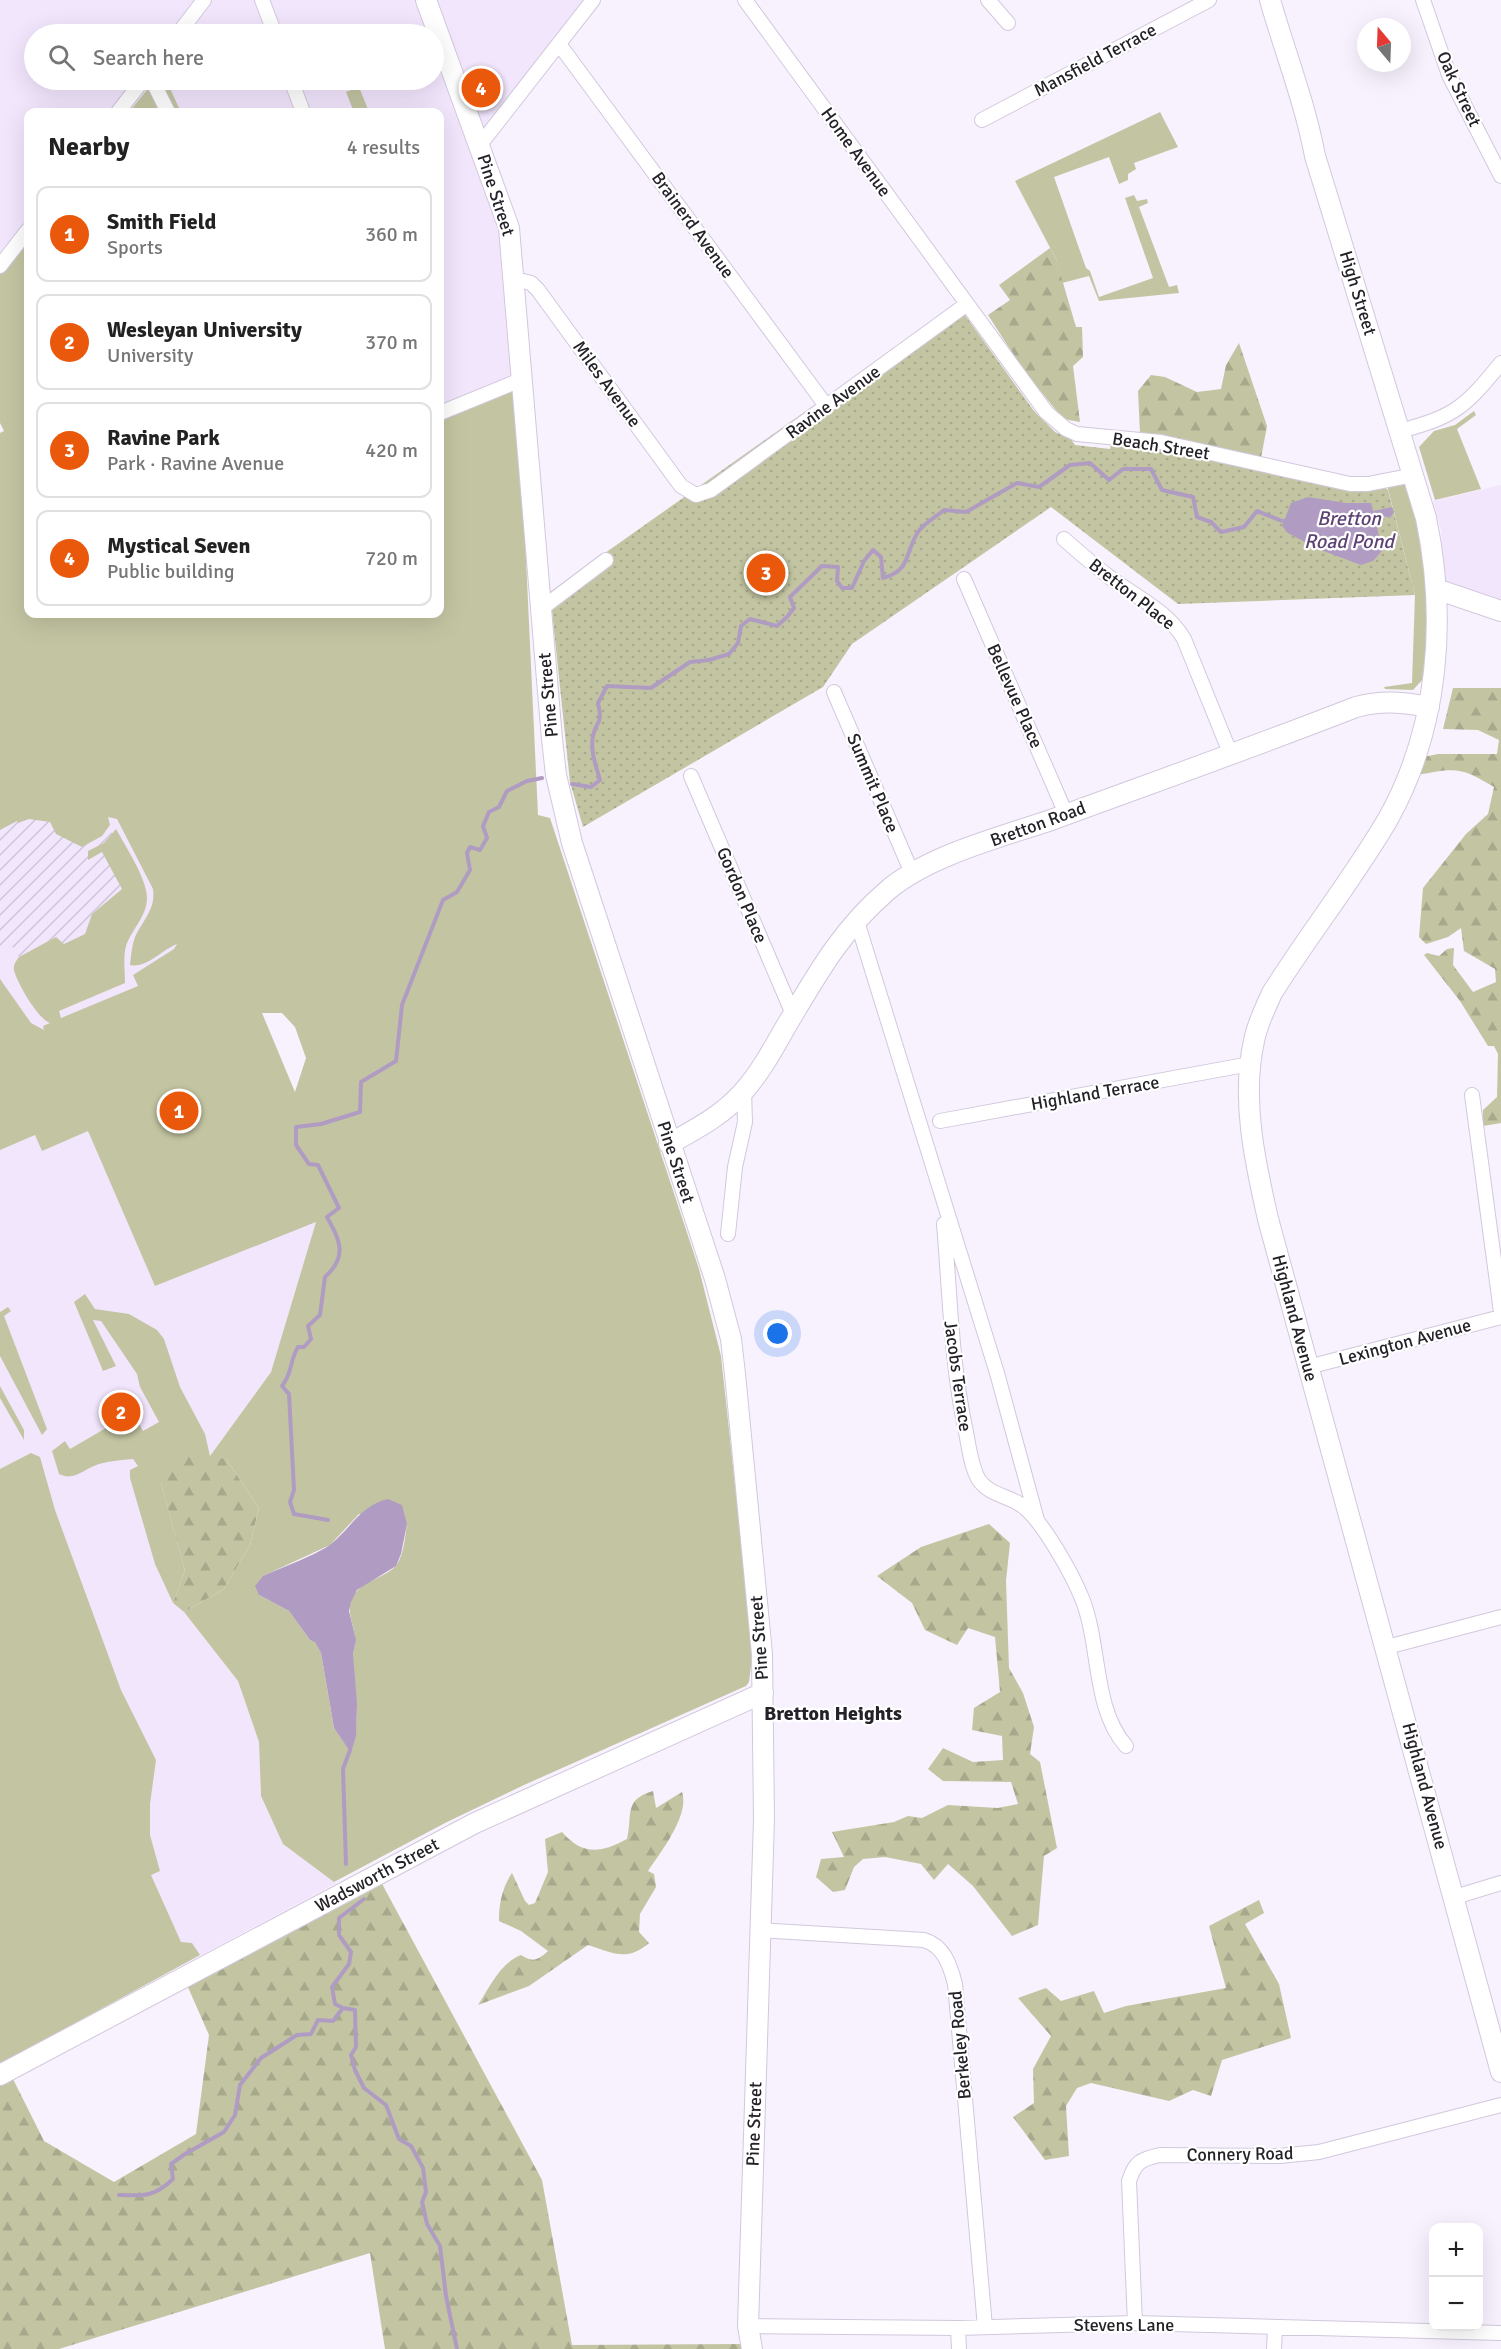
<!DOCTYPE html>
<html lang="en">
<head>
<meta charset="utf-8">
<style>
  body { margin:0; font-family:Signika,sans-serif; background:#f2f2f2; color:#222 }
  .controls { position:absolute; right:18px; bottom:18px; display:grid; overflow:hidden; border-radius:12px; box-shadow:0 6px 24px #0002 }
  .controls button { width:54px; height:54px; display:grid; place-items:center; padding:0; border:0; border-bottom:2px solid #e0e0e0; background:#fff; color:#222; font:30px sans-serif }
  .compass { position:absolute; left:1357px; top:18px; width:54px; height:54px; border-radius:50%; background:#fff; box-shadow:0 6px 24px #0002; rotate:341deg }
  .you { position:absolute; left:778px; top:1334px; width:21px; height:21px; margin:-15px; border:4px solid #fff; border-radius:50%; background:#1a73e8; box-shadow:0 0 0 9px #1a73e833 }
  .badge { display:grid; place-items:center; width:39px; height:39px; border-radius:50%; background:#ea580c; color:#fff; font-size:20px; font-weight:700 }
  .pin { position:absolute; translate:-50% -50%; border:3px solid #fff; box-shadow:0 2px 6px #0006 }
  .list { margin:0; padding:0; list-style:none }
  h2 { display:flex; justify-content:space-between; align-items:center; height:78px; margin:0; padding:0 24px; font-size:26px }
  h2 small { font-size:20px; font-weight:400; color:#767676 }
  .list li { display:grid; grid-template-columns:39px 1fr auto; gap:18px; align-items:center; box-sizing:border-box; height:96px; margin:0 12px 12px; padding:0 12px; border:2px solid #e0e0e0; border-radius:12px }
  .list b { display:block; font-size:22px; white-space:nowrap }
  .list p { margin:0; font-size:20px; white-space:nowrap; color:#767676 }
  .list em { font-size:20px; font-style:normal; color:#767676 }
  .icon { flex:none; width:33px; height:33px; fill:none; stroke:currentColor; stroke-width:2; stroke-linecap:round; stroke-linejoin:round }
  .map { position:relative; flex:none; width:1501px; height:2349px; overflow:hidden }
  .search { position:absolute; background:#fff; box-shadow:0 6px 24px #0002; left:24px; top:24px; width:420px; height:66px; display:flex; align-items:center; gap:15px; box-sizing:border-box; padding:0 21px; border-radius:33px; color:#767676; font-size:22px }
  .panel { position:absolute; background:#fff; box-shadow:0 6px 24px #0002; left:24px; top:108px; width:420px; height:510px; border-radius:12px }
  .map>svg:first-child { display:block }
  .built { fill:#f2e6fd }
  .industrial { fill:url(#industrial-furrows) }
  .grass { fill:#c3c5a2; fill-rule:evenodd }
  .forest { fill:url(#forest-firs) }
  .park { fill:url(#park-dots) }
  .water { fill:#b09cc2 }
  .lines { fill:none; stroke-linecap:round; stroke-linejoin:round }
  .stream { stroke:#b09cc2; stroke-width:4 }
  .street-casing { stroke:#d2c8dd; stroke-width:16 }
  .secondary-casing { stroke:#d2c8dd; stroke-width:22 }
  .street { stroke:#fff; stroke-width:14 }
  .secondary { stroke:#fff; stroke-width:20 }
  .labels { text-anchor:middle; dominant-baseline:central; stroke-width:4.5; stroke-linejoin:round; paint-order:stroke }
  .street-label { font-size:18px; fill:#252129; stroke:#fff }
  .water-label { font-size:20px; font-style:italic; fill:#5e4275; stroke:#fff }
  .neighbourhood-label { font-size:20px; font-weight:bold; fill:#252129; stroke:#fff }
</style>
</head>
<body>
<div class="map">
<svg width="1501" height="2349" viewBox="0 0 1501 2349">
  <defs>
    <pattern id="industrial-furrows" width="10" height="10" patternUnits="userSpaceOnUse" patternTransform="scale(1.5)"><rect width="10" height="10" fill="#f2e6fd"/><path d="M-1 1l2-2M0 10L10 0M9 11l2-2" fill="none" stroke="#cfc5d9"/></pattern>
    <pattern id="forest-firs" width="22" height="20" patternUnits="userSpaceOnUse" patternTransform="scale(1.5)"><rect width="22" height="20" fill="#c3c5a2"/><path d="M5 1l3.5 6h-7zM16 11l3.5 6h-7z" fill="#a7a98c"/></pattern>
    <pattern id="park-dots" width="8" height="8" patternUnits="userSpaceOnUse" patternTransform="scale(1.5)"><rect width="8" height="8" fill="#c3c5a2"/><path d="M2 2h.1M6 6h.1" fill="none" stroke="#a7a98c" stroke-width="1.8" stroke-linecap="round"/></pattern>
  </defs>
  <rect width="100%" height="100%" fill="#f8f1fe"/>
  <path class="built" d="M 0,0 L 596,0 L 472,154 L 501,230 L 518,388 L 440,418 L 440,112 L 181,112 L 166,80 L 434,80 L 434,34 L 34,34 L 34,80 L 155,80 L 129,112 L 28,112 L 28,238 L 0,274 Z
    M 1501,485 L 1501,602 L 1445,582 L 1441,530 L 1433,501 Z
    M 37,804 L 122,819 L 191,964 L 155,1286 L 316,1222 L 271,1372 L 209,1457 L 173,1603 L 184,1612 L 238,1681 L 259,1742 L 261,1796 L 283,1844 L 336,1883 L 0,2063 L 0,825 Z"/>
  <path class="industrial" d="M 35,811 L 99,825 L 116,835 L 141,889 L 85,934 L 64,944 L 56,937 L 19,957 L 11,945 L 0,950 L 0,830 Z"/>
  <path class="grass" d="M 155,80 L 166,80 L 181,112 L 129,112 Z
    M 359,87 L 369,112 L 354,112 L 346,92 Z
    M 1160,112 L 1178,147 L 1134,163 L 1136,169 L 1128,174 L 1128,180 L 1119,184 L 1109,157 L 1054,177 L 1086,268 L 1090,271 L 1099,297 L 1153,278 L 1125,198 L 1134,195 L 1137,201 L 1147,199 L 1148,203 L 1139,207 L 1169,287 L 1177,285 L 1179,293 L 1099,301 L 1089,276 L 1062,283 L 1056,259 L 1015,181 Z
    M 28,238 L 28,614 L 440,614 L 440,418 L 518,388 L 538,815 L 550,818 L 699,1269 L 721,1356 L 753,1650 L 749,1682 L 746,1686 L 524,1785 L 445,1823 L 334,1882 L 283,1844 L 261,1796 L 259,1742 L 238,1681 L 184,1612 L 224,1589 L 250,1545 L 259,1508 L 226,1459 L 161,1483 L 185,1571 L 173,1603 L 155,1564 L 130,1478 L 130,1470 L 138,1466 L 133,1459 C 122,1460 110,1461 99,1464 C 85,1468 74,1482 59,1474 L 52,1451 L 65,1441 L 70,1449 L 118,1421 L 114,1408 L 128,1403 L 143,1431 L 159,1422 L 140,1387 L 137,1374 L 101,1321 L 93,1320 L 116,1366 L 103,1371 L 74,1302 L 85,1294 L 95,1309 L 129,1314 L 157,1330 L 164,1339 L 180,1387 L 205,1434 L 210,1456 L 271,1372 L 316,1222 L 155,1286 L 88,1131 L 42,1151 L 35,1135 L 0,1150 L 0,979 L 31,1023 L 44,1030 L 43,1026 L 50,1023 C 38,1019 17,983 14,970 C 13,965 16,961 19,957 L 56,937 L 64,944 L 85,934 L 92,914 L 122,889 L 102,852 L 88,860 L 88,851 L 104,843 L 116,829 C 126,847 147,879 147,898 C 147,916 132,929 126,946 C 123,957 125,972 125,983 L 59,1011 L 61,1018 L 138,986 L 133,975 L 174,949 L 177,944 C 163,949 146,969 130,965 C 131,956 132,945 135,937 C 143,920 156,909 153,889 L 117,819 L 108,817 L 110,825 L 102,836 L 82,847 L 56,834 L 50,822 L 29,819 L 18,823 L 17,821 L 0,830 L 0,433 L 4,431 L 0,423 L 0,274 ZM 262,1013 L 282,1013 L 295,1027 L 306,1058 L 295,1092 ZM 359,1514 L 407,1524 C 405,1536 404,1554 397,1564 C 387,1579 359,1579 351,1601 C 347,1613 354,1625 355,1638 C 356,1644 353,1650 353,1656 C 353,1689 362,1721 351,1752 L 334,1728 L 321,1653 L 315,1641 L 310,1640 L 289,1611 L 259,1595 L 263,1576 L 330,1545 Z
    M 1474,411 L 1476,415 L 1457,429 L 1481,489 L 1435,500 L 1419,447 L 1434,431 L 1455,425 Z
    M 1404,484 L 1408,487 L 1421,531 L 1428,592 L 1425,677 L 1413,690 L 1385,689 L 1384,687 L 1412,683 L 1415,595 L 1387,485 Z
    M 8,1307 L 11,1311 L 4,1316 L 47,1429 L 42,1435 L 0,1356 L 0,1312 Z
    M 0,1386 L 24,1430 L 24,1440 L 0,1398 Z
    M 31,1453 L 40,1457 L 55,1510 L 121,1690 L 156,1760 L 150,1804 L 150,1835 L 160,1871 L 151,1875 L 181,1942 L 192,1943 L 200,1955 L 0,2064 L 0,1469 Z"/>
  <path class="forest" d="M 1050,248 L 1056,259 L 1076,327 L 1082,327 L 1083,357 L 1073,366 L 1080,422 L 1063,419 L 1022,368 L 988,315 L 1010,300 L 999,285 Z
    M 1239,343 L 1267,426 L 1261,458 L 1140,434 L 1138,391 L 1151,375 L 1165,377 L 1197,392 L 1221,389 L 1226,365 Z
    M 440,431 L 444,432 L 447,475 L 442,476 L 440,470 Z
    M 1453,688 L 1501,688 L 1501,1123 L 1483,1126 L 1483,1110 L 1497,1097 L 1498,1054 L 1494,1046 L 1488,1046 L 1460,1001 L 1424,955 L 1427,953 L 1439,956 L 1447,949 L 1454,948 L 1453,965 L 1473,992 L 1496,982 L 1495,969 L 1464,951 L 1461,928 L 1448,937 L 1426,944 L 1419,937 L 1423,888 L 1466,834 L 1488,814 L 1494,787 C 1460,766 1455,768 1417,775 L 1423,757 L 1438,754 L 1497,754 L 1499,740 L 1478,730 L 1443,729 Z
    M 187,1453 L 226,1459 L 259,1508 L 250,1545 L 224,1589 L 184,1612 L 173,1603 L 185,1571 L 161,1483 L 174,1457 Z
    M 989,1524 L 1010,1543 L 1006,1581 L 1009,1668 L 1023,1693 L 1034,1727 L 1030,1754 L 1040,1762 L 1057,1848 L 1044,1856 L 1038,1925 L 1012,1936 L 973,1886 L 948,1864 L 934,1880 L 921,1864 L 885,1857 L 863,1859 L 854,1867 L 845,1890 L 833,1892 L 816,1877 L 821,1859 L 844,1857 L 832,1832 L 894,1822 L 908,1816 L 922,1818 L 948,1805 L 998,1808 L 1018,1804 L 1011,1782 L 943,1781 L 928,1769 L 943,1748 L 973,1762 L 1003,1760 L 1002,1736 L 972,1730 L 974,1708 L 1000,1692 L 995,1637 L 968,1628 L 957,1645 L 925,1630 L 912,1603 L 877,1576 L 921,1547 Z
    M 653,1791 L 656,1808 L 682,1792 C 690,1815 660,1853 648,1871 L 654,1874 L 656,1887 L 640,1914 L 639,1932 L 649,1943 C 627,1962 613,1953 588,1945 L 529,1986 L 478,2005 C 490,1987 500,1963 521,1955 C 533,1963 538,1960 548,1951 L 521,1931 L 499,1921 C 499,1903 502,1888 512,1873 L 525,1901 L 529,1905 L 535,1903 L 548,1872 L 545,1839 L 562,1832 C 583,1856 601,1853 627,1839 C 633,1814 623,1800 653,1791 Z
    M 381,1882 L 542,2180 L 572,2345 L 741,2344 L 741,2349 L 385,2349 L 370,2253 L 59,2349 L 0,2349 L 0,2084 L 12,2077 L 44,2141 L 114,2182 L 196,2134 L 209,2035 L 187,1985 Z
    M 1259,1900 L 1264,1913 L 1245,1924 L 1279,1984 L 1291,2038 L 1222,2060 L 1211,2096 L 1193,2090 L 1169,2101 L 1091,2083 L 1077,2088 L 1066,2106 L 1069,2156 L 1045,2160 L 1013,2117 L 1034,2103 L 1033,2069 L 1051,2036 L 1018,1998 L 1046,1988 L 1061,2001 L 1094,1991 L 1104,2013 L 1126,2006 L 1226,1988 L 1209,1926 Z"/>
  <path class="park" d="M 957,304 L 1034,411 L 1055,432 L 1071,439 L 1075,445 L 1110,449 L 1111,444 L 1118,443 L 1170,450 L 1348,489 L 1384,487 L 1388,490 L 1415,595 L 1178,604 L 1051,507 L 852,644 L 823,687 L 583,827 L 570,782 L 550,592 Z"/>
  <path class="water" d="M 1308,497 L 1346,503 L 1371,503 L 1373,511 L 1392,507 L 1394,512 L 1390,518 L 1380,515 L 1375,517 L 1382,551 L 1373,561 L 1361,565 L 1318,549 L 1288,533 L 1282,526 L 1291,503 Z
    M 388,1499 L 402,1505 L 407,1524 L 401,1554 L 396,1566 L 357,1590 L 351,1602 L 349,1611 L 356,1640 L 353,1654 L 357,1703 L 356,1736 L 351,1753 L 334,1728 L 321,1653 L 315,1642 L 310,1640 L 289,1611 L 259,1595 L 255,1586 L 263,1576 C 280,1568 317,1555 331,1544 C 351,1528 361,1505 388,1499 Z"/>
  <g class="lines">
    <path class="stream" d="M 572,784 L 591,787 L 600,780 C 596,766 590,751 593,736 C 597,718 603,726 598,703 L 607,686 L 651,688 L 690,662 L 709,660 L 729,654 L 738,643 L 741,626 L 750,619 L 777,626 L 787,617 L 794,608 L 790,597 L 822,566 L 838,567 L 837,581 L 842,588 L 852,588 L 864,561 L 873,550 L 881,557 L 883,578 C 911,571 905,552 918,532 C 924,523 936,517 944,510 L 966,512 L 1017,483 L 1039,487 L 1070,465 L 1090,463 L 1109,480 L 1123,469 L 1151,469 L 1162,490 L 1193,497 L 1197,517 L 1211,522 L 1221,532 L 1244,527 L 1257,511 L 1282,521 L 1287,521
      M 328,1520 L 294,1514 L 290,1502 L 294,1490 L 289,1394 L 282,1386 C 293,1372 289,1362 298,1347 L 304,1347 L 311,1339 L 308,1326 L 320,1315 L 325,1277 C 348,1256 340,1241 327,1217 L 339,1208 L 318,1165 L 309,1164 L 296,1145 L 296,1127 L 321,1124 L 360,1112 L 361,1082 L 396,1061 L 402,1005 L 443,900 L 457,892 L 470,870 L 467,853 L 470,847 L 480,850 L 487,838 L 483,826 L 489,812 L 499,807 L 507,791 L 527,781 L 542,778
      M 346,1864 L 343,1769 L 350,1750
      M 364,1899 L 339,1918 L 339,1935 L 351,1952 L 349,1964 L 332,1987 L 335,2004 L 343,2008 L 355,2010 L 356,2047 L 351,2055 L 355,2070 L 364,2088 L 386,2105 L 399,2139 L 411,2146 L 423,2168 L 426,2192 L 422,2202 L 427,2224 L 440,2246 L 446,2296 L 457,2349
      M 119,2195 C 144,2196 154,2197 173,2179 L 171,2164 L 185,2154 L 224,2132 L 235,2115 L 240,2085 L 261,2058 L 297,2035 L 311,2034 L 318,2020 L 333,2021 L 343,2008"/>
    <defs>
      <path id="street" d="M 262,0 L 275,34
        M 745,0 L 1046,412 L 1066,429 L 1077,434 L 1161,442 L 1350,484 L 1368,484 L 1414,475
        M 988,0 L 1008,23
        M 1423,0 L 1449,75 L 1501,176
        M 178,34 L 204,0
        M 559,44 L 827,407
        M 152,80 L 168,112
        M 291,80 L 303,112
        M 118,112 L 143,80
        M 982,120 L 1209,0
        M 479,146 L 593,0
        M 0,266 L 28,230
        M 515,279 L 531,283 L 538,290 L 681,486 L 696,495 L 711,490 L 967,304
        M 440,413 L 523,379
        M 1400,431 C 1456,416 1465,407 1501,363
        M 1064,539 C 1078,552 1093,564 1108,576 C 1134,596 1167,610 1184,639 L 1231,755
        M 964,579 L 1066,814
        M 541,609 L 606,560
        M 834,692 L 912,873
        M 691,776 L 793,1014
        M 856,918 L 997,1373 L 1037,1520
        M 1472,1095 L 1501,1312
        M 940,1121 L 1250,1064
        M 944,1224 C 950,1294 951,1363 966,1432 C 969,1447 971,1467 979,1480 C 991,1497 1011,1495 1025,1508 C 1044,1524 1071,1572 1081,1596 C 1101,1642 1092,1708 1126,1746
        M 728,1234 L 735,1167 L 745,1122 L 744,1091
        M 1308,1367 L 1501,1317
        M 1387,1647 L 1501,1617
        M 1455,1897 L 1501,1883
        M 759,1930 L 924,1940 C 944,1946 950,1965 955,1984 L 985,2327
        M 1135,2323 L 1129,2181 C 1135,2162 1141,2159 1160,2155 L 1280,2156 L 1319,2152 L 1501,2105
        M 748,2326 L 958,2328 L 1135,2323 L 1501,2333
        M 958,2328 L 959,2349
        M 1274,2349 L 1275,2328"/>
      <path id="secondary" d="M 426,0 L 509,228 L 552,739 L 556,775 L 572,843 L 715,1279 L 731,1339 L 735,1374 L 762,1654 L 764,1819 L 748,2326 L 752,2349
        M 1270,0 C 1285,52 1305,103 1315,156 L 1426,518 C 1447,618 1439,728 1388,819 C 1353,879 1309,934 1272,993 C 1265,1009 1257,1024 1254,1041 C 1241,1099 1255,1162 1268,1219 L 1501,2072
        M 1436,589 L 1501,611
        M 669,1144 C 696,1129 723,1115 743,1092 C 760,1073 773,1049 785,1028 C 816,976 841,930 888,890 C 929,855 1002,837 1054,819 C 1155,782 1256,746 1356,707 C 1382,700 1403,702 1429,707
        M 0,2075 L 475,1823 L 763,1693"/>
    </defs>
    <use href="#street" class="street-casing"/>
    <use href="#secondary" class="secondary-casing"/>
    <use href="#street" class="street"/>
    <use href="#secondary" class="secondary"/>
  </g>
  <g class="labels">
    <g class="street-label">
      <text transform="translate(1095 60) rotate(-28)">Mansfield Terrace</text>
      <text transform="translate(1459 89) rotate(65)">Oak Street</text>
      <text transform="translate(856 152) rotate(54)">Home Avenue</text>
      <text transform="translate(496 195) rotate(72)">Pine Street</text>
      <text transform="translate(693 225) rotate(54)">Brainerd Avenue</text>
      <text transform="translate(1358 293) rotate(73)">High Street</text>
      <text transform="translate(607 384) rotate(54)">Miles Avenue</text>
      <text transform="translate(833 402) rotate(-36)">Ravine Avenue</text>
      <text transform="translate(1161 446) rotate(9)">Beach Street</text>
      <text transform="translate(1132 594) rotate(38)">Bretton Place</text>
      <text transform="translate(548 695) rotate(-95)">Pine Street</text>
      <text transform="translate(1015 696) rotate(66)">Bellevue Place</text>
      <text transform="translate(873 783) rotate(67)">Summit Place</text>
      <text transform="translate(1038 824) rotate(-20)">Bretton Road</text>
      <text transform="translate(742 895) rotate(67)">Gordon Place</text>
      <text transform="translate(1095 1093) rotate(-10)">Highland Terrace</text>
      <text transform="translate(676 1162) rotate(72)">Pine Street</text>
      <text transform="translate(1295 1318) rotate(75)">Highland Avenue</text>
      <text transform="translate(1405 1342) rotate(-15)">Lexington Avenue</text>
      <text transform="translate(958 1376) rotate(82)">Jacobs Terrace</text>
      <text transform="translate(759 1638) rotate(-94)">Pine Street</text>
      <text transform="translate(1425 1786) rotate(75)">Highland Avenue</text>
      <text transform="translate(377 1875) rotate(-28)">Wadsworth Street</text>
      <text transform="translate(960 2045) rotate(-95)">Berkeley Road</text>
      <text transform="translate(754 2124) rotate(-88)">Pine Street</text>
      <text transform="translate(1240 2154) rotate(-1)">Connery Road</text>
      <text x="1124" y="2325">Stevens Lane</text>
    </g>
    <g class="water-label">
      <text x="1349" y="518">Bretton<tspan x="1349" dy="23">Road Pond</tspan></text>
    </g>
    <g class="neighbourhood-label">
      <text x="833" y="1713">Bretton Heights</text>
    </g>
  </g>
</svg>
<div class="controls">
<button>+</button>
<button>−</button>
</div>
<svg class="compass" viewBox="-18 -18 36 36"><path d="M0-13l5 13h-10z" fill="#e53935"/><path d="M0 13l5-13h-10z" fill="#767676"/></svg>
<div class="you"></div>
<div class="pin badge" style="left:179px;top:1111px">1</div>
<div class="pin badge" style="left:121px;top:1412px">2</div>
<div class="pin badge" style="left:766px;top:573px">3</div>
<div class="pin badge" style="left:481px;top:88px">4</div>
<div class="search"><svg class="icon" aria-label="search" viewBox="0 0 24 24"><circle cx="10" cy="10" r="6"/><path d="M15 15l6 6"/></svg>Search here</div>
<section class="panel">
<h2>Nearby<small>4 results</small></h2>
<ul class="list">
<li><span class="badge">1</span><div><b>Smith Field</b><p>Sports</p></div><em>360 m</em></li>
<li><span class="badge">2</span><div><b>Wesleyan University</b><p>University</p></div><em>370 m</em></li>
<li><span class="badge">3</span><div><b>Ravine Park</b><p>Park · Ravine Avenue</p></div><em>420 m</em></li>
<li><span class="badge">4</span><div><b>Mystical Seven</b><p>Public building</p></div><em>720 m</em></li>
</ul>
</section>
</div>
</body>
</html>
